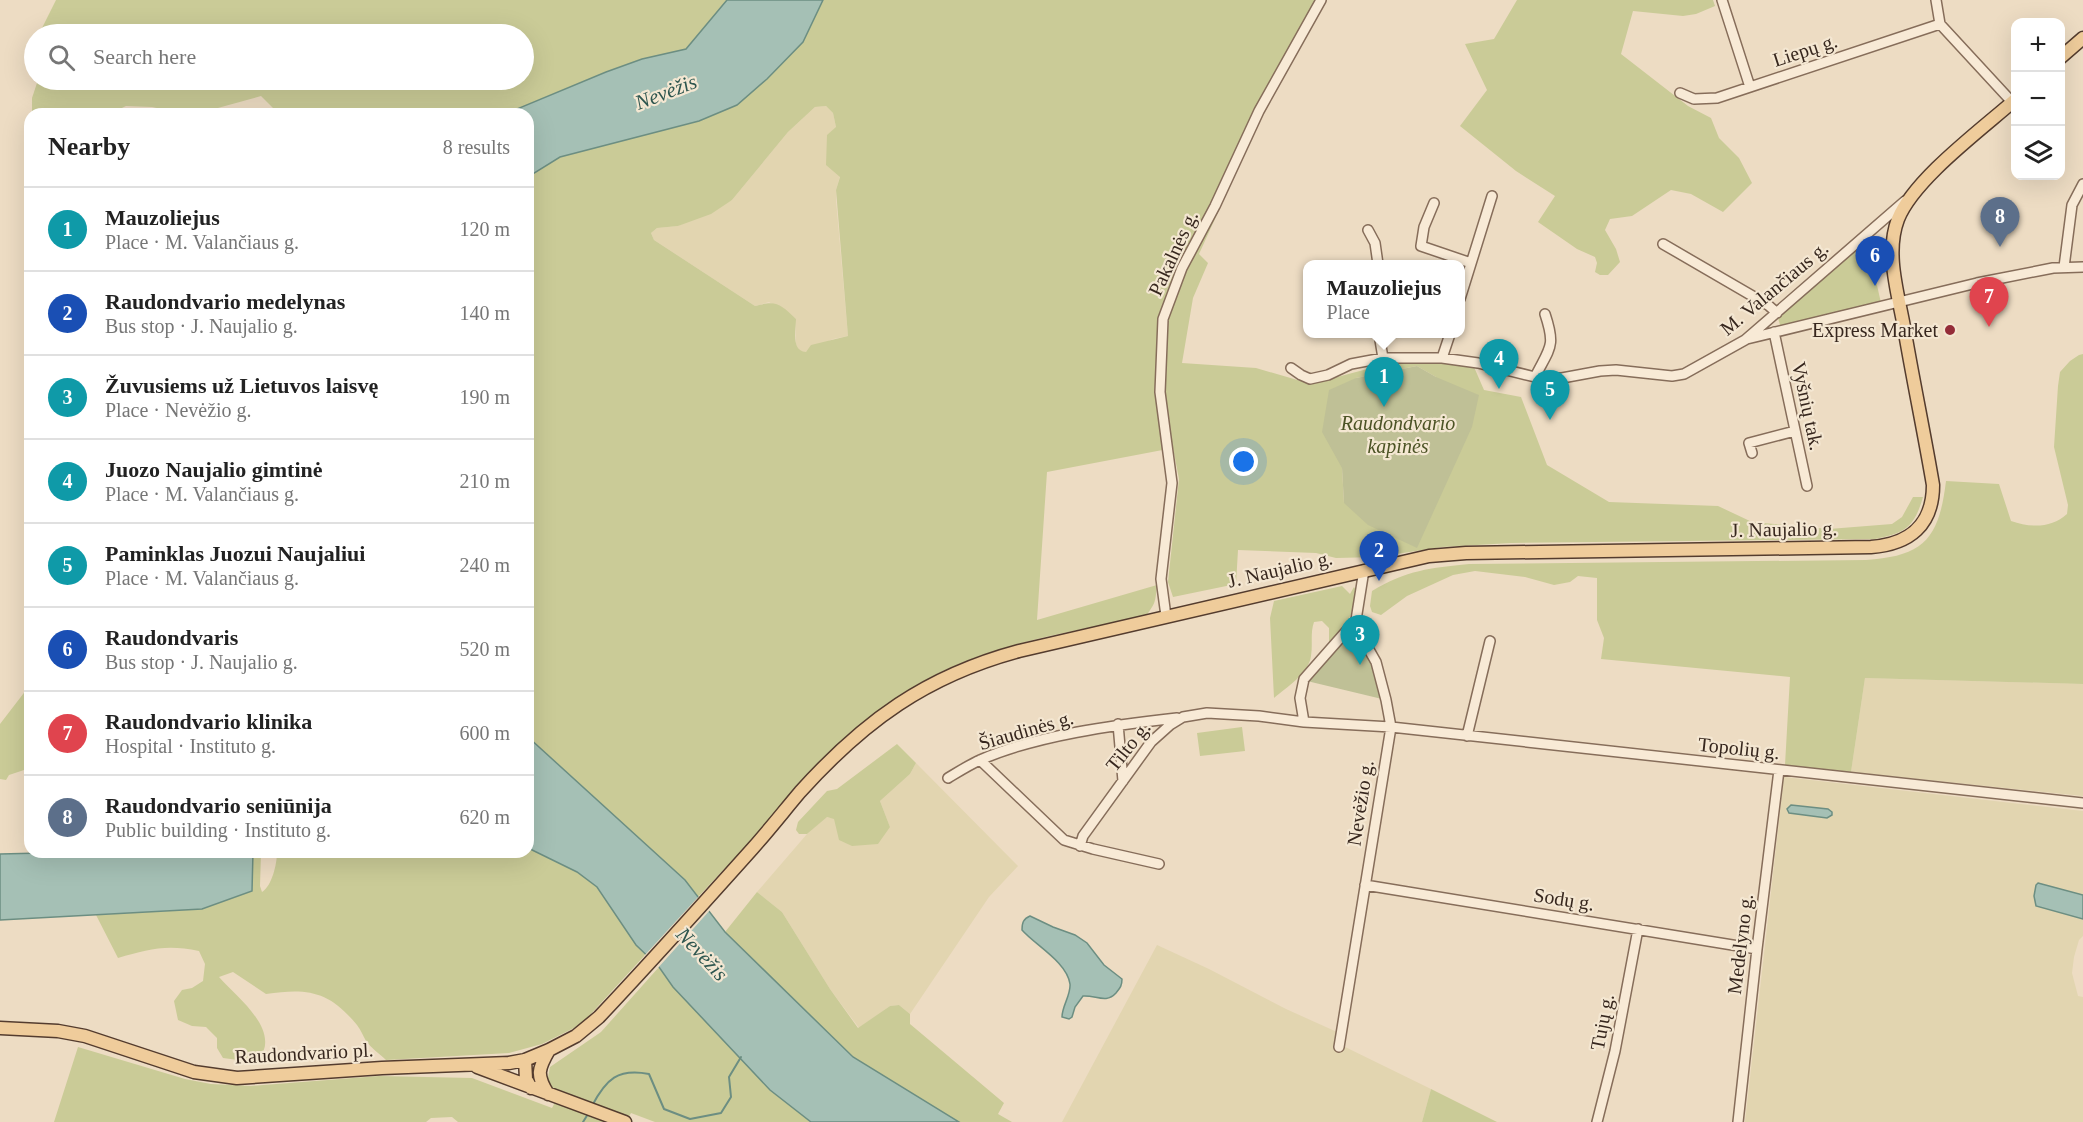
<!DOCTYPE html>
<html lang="en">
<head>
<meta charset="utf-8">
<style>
  body { margin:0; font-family:"Times New Roman",serif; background:#f6f6f6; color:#222 }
  .controls { position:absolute; right:18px; top:18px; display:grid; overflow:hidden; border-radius:12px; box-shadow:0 6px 24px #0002 }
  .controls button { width:54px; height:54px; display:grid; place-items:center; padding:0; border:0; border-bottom:2px solid #e0e0e0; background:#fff; color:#222; font:30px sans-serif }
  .you { position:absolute; left:1244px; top:462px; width:21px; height:21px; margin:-15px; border:4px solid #fff; border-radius:50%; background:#1a73e8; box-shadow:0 0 0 9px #1a73e833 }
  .badge { display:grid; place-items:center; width:39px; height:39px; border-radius:50%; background:#942c38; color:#fff; font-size:20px; font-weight:700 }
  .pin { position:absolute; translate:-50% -50px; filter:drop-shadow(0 2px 3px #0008) }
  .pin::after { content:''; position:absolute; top:32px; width:21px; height:18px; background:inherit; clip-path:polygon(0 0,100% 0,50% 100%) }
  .popup { position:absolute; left:1303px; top:260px; width:162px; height:78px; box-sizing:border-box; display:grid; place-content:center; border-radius:12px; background:#fff; filter:drop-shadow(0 2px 4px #0005); font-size:20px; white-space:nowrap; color:#767676 }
  .popup b { font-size:22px; color:#222 }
  .popup::after { content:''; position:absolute; left:50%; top:100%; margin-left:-12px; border:12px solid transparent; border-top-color:#fff }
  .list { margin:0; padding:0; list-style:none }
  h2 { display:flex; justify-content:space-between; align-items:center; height:78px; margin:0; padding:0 24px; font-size:26px }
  h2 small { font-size:20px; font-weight:400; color:#767676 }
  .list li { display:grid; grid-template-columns:39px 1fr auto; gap:18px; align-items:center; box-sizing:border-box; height:84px; padding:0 24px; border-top:2px solid #e0e0e0 }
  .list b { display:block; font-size:22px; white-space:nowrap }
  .list p { margin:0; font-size:20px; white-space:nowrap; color:#767676 }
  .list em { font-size:20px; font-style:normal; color:#767676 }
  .icon { flex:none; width:33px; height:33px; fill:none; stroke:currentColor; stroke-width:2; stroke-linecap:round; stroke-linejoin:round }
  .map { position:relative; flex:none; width:2083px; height:1122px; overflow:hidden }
  .search { position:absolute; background:#fff; box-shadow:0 6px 24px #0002; left:24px; top:24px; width:510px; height:66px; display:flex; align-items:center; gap:15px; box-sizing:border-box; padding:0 21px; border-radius:33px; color:#767676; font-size:22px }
  .panel { position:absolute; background:#fff; box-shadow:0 6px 24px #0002; left:24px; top:108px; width:510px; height:750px; border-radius:18px }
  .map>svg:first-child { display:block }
  .farmland { fill:#e2d5b0 }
  .green { fill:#cacb97; fill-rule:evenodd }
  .cemetery { fill:#bfc096 }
  .water { fill:#a5c0b5; stroke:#6c8e82; stroke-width:1.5 }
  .pier { fill:#eddcc3 }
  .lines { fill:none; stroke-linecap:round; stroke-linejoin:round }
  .stream { stroke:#6c8e82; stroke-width:2 }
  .minor-casing { stroke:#866d5a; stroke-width:12 }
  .major-casing { stroke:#543c2e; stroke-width:15 }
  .minor { stroke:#f8ead6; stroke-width:9 }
  .major { stroke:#efcc9b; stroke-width:12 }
  .poi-dot { fill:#942c38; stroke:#f4e7d2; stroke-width:2 }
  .labels { text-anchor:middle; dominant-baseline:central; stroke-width:4.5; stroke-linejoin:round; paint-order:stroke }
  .street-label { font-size:20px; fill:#37271e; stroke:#f4e7d2 }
  .poi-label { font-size:20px; fill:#37271e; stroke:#f4e7d2; text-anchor:end }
  .park-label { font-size:20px; font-style:italic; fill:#4c5325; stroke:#f4e7d2 }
  .water-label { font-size:21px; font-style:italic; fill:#2e564f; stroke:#f4e7d2 }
</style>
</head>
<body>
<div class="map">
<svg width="2083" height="1122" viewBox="0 0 2083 1122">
  <rect width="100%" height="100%" fill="#eddcc3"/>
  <path class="farmland" d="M 826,106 L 833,113 L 836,127 L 840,176 L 836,190 L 836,200 L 848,336 L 833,339 L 806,352 L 801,352 L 798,350 L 796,344 L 796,319 L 769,302 L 755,306 L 654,240 L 651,233 L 657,228 L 678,226 L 732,200 L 788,132 L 815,107 Z
    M 1865,678 L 2083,684 L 2083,796 L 1851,772 Z
    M 916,763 L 1018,866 L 989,897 L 910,1014 L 899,1005 L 890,1006 L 859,1028 L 830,989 L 782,912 L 757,892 L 807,834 L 826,817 L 890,827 L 880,801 L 910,774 Z
    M 1784,777 L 2083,811 L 2083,936 L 2079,940 L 2074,957 L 2072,973 L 2078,996 L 2083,997 L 2083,1122 L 1745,1122 Z
    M 1157,945 L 1209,969 L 1286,1009 L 1337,1032 L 1337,1043 L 1431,1089 L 1422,1122 L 1062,1122 Z"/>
  <path class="green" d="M 56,0 L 727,0 L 686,49 L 642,59 L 606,72 L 505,114 L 279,114 L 261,96 L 196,114 L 186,114 L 152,107 L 126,106 L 109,114 L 32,114 L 32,98 L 38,80 L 524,80 L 524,34 L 39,34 Z
    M 823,0 L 1326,0 L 1272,94 L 1199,254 L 1208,263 L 1193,298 L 1182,363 L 1256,368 L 1311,384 L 1386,364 L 1436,361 L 1474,367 L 1484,390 L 1521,397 L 1547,465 L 1609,502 L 1718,506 L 1752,522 L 1829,529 L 1892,524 L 1902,517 L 1913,497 L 1923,497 C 1914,528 1905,533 1875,539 L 1511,543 L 1442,547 L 1377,557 L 1336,558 L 1316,553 L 1238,550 L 1236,584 L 1173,597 L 1168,582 L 1179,479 L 1173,448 L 1047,472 L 1037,620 L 1157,585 C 1155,603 1156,602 1146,616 C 1070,632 988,644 920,683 C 841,727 786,801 728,868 L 726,867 L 698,897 L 685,880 L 528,737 L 528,177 L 560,157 L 699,121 L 803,42 ZM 826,106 L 833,113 L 836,127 L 827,135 L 826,165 L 840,177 L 836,190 L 848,336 L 811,345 L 806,352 C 791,351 796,331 796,319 C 780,304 777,300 755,306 L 654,240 L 651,233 L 657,228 L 678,226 L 711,214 L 732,200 L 788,132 L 815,107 ZM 1417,366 L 1436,377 L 1344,503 L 1342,468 L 1356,378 Z
    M 1517,0 L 1713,0 L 1715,6 L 1696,14 L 1683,16 L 1633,11 L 1621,54 L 1688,106 L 1711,118 L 1719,138 L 1739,158 L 1752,183 L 1723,212 L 1691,194 L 1671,190 L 1632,216 L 1610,219 L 1605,230 L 1616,249 L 1620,262 L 1608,275 L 1600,275 L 1595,272 L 1597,263 L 1595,257 L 1577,249 L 1538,222 L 1555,196 L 1516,171 L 1460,126 L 1487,90 L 1465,44 L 1494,39 Z
    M 1873,234 L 1872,263 L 1881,303 L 1783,326 L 1780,325 L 1778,318 L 1783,311 Z
    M 2083,354 L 2083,684 L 1865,678 L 1851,772 L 1785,765 L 1790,677 L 1601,659 L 1604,638 L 1597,620 L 1597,578 L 1578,576 L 1570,582 L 1554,585 L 1525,577 L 1475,571 L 1453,575 L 1407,596 L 1381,615 L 1372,612 L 1370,606 L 1372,591 C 1407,570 1430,568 1469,564 L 1866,560 C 1924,556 1939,539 1946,481 L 1999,484 L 2011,521 C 2031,528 2052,528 2067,514 L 2068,505 L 2054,447 L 2058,386 L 2060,372 L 2070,361 L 2079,355 Z
    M 1342,586 L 1350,594 L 1354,587 L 1356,590 C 1354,617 1346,625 1329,645 L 1329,628 L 1322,621 L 1314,622 C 1310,633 1313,644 1311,656 C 1309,673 1286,688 1274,698 L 1270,618 L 1274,601 Z
    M 30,685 L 30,768 L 9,775 L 6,780 L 0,779 L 0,724 Z
    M 1242,727 L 1245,751 L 1200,756 L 1197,733 Z
    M 897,744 L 916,763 L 910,774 L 880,801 L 890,827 L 878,844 L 852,846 L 839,840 L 834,819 L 827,817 L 807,834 L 799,834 L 796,830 L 798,822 L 827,791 L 837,789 Z
    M 528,848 C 551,859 578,869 597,887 C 617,906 626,935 646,954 L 588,1017 L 576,1027 L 542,1044 L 509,1053 L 386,1060 C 380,1054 371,1048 366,1041 C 363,1036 361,1030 357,1025 C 329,991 308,988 266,994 L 233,972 L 219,977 C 234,994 268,1020 265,1045 C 265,1049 261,1055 259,1059 L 238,1060 L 223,1058 L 217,1048 L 217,1038 L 206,1027 L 192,1026 L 178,1020 L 174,1001 L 182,990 L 192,988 L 203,981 L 205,964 L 199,951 C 167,944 148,949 118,958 L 96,915 L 202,909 L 251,891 L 253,852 L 261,853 L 260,886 L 262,892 C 272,886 277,864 277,852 L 528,852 Z
    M 757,892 L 782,912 L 830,989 L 858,1028 L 890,1006 L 899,1005 L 910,1014 L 910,1024 L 1004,1103 L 998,1114 L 1012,1122 L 959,1122 L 853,1057 L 725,932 Z
    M 659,967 L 673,987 L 770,1090 L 811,1122 L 655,1122 L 631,1113 L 626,1122 L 458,1122 L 452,1117 L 431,1118 L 426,1122 L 54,1122 L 78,1047 L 185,1079 L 211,1084 L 251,1086 L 379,1076 L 472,1078 L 552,1108 L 560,1093 L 553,1092 L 547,1082 L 550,1067 L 601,1032 Z
    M 1431,1089 L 1497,1122 L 1422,1122 Z"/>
  <path class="cemetery" d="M 1417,366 L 1436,377 L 1479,395 L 1472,427 L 1417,548 L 1368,525 L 1344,503 L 1342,468 L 1322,432 L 1329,390 L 1356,378 Z
    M 1351,630 L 1370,657 L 1382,699 L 1307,681 Z"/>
  <path class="water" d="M 727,0 L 823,0 L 803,42 L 767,79 L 737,105 L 699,121 L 560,157 L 528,177 L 528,114 L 505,114 L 606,72 L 642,59 L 686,49 Z
    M 528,737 L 685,880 L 725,932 L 853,1057 L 959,1122 L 811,1122 L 770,1090 L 673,987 L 659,967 L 636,945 L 597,887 L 577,872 L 528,848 Z
    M 1791,805 L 1828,809 L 1832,812 L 1832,815 L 1827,818 L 1789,813 L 1787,809 Z
    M 84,852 L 253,852 L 252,891 L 202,909 L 0,920 L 0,854 Z
    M 2038,883 L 2083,895 L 2083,919 L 2036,906 L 2034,896 L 2036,885 Z
    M 1030,916 L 1053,927 L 1075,935 L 1087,943 L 1104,965 L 1122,979 C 1122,986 1120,988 1116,993 C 1106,1004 1096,995 1083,996 L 1075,1007 L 1072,1017 L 1069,1019 L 1062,1017 C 1062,1006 1071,995 1070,984 C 1067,962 1035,945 1022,930 C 1022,923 1023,919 1030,916 Z"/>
  <path class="pier" d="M 700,895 L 711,909 L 657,969 L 644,956 Z"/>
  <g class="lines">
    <path class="stream" d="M 592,1106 C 606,1079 618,1068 649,1074 L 664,1109 L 690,1119 L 721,1113 L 731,1097 L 729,1077 L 741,1057
      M 583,1122 L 588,1114"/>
    <defs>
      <path id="minor" d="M 1722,0 L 1750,87
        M 1936,0 L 1940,24 L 2012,102
        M 1680,93 L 1694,99 L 1717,98 L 1940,24
        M 1434,203 L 1424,227 L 1421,246 L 1471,263
        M 1368,230 L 1375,243 L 1378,264
        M 1663,244 L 1768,305 L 1777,313
        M 2064,267 L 2072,205 L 2083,184
        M 1460,299 L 1492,196
        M 1774,332 L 1807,486
        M 1379,334 L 1383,358
        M 1747,339 L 1977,283 L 2053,268 L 2083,267
        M 1442,358 L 1450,334
        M 1291,368 L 1301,375 L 1310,379 L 1328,375 L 1351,364 L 1383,358 L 1442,358 L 1478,363 L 1535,377 L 1550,378 L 1562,378 L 1600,371 L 1616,370 L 1672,376 L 1684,374 L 1745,340 L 1905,201
        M 1535,377 C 1550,347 1556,347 1545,314
        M 1752,453 L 1749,443 L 1795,431
        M 1166,616 L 1161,579 L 1172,483 L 1160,392 L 1163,319 L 1182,268 L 1215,206 L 1259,111 L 1321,0
        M 1304,722 L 1300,698 L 1304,679 L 1356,620
        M 1118,724 L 1123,781
        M 1467,736 L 1490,641
        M 980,760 L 1064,840 L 1093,849 L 1159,864
        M 948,778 C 958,772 969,765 980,760 C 1037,735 1115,725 1177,718
        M 1080,846 L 1083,836 L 1151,742 L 1170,725 L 1183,717 L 1207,713 L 1259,716 L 1304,722 L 1391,727 L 2083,803
        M 1365,885 L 1757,949
        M 1339,1047 L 1391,727 L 1386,700 L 1376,662 L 1359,632 L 1356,620 L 1364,570
        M 1597,1122 L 1615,1051 L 1638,929
        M 1738,1122 L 1757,949 L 1779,770"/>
      <path id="major" d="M 2060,58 L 2083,38
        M 0,1028 L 58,1031 L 85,1036 L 194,1072 L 237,1078 L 382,1068 L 509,1063 L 525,1060 L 549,1050 L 576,1036 L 599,1017 C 651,962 702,905 753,848 C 769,830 784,811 800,792 C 864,721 926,676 1019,651 L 1429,556 L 1466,553 L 1871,547 C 1910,544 1933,525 1933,485 C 1924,432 1913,380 1904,327 C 1898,293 1885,253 1898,219 C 1914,179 1982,129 2016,99
        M 525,1060 L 526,1079 L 531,1088
        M 477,1067 L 625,1122
        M 548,1094 C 536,1075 538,1069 549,1050"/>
    </defs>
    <use href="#minor" class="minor-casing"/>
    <use href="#major" class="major-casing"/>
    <use href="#minor" class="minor"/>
    <use href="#major" class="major"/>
  </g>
  <circle class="poi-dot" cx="1950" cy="330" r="6"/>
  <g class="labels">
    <g class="street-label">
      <text transform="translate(1805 50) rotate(-18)">Liepų g.</text>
      <text transform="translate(1173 253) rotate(-65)">Pakalnės g.</text>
      <text transform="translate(1774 288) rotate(-40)">M. Valančiaus g.</text>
      <text transform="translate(1808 406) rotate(78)">Vyšnių tak.</text>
      <text transform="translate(1784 529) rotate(-1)">J. Naujalio g.</text>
      <text transform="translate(1280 569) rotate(-13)">J. Naujalio g.</text>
      <text transform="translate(1026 730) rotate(-16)">Šiaudinės g.</text>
      <text transform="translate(1128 746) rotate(-51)">Tilto g.</text>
      <text transform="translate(1739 748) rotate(6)">Topolių g.</text>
      <text transform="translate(1360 803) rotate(-81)">Nevėžio g.</text>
      <text transform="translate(1564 899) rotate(9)">Sodų g.</text>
      <text transform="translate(1740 944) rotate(-83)">Medelyno g.</text>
      <text transform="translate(1602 1022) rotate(-79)">Tujų g.</text>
      <text transform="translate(304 1053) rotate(-3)">Raudondvario pl.</text>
    </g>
    <g class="poi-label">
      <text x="1938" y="330">Express Market</text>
    </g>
    <g class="park-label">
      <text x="1398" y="423">Raudondvario<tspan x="1398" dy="23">kapinės</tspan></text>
    </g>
    <g class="water-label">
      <text transform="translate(666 92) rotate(-21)">Nevėžis</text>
      <text transform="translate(702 954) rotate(47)">Nevėžis</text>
    </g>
  </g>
</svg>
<div class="controls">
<button>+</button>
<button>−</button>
<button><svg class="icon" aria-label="layers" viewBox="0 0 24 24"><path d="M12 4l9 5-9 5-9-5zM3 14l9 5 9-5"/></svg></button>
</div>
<div class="you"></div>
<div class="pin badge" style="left:1384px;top:407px;background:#0f9aa8">1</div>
<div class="popup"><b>Mauzoliejus</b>Place</div>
<div class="pin badge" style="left:1379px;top:581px;background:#1a4fb4">2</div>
<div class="pin badge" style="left:1360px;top:665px;background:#0f9aa8">3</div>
<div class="pin badge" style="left:1499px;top:389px;background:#0f9aa8">4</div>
<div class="pin badge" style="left:1550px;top:420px;background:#0f9aa8">5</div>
<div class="pin badge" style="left:1875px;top:286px;background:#1a4fb4">6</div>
<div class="pin badge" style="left:1989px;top:327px;background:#e0444e">7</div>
<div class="pin badge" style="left:2000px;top:247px;background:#5c6f8a">8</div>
<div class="search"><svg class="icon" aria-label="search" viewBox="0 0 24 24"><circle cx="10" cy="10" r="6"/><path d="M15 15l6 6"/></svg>Search here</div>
<section class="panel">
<h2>Nearby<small>8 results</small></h2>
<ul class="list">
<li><span class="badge" style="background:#0f9aa8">1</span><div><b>Mauzoliejus</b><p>Place · M. Valančiaus g.</p></div><em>120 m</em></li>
<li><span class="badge" style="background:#1a4fb4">2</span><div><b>Raudondvario medelynas</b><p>Bus stop · J. Naujalio g.</p></div><em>140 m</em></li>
<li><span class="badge" style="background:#0f9aa8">3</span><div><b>Žuvusiems už Lietuvos laisvę</b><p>Place · Nevėžio g.</p></div><em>190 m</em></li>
<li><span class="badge" style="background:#0f9aa8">4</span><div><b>Juozo Naujalio gimtinė</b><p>Place · M. Valančiaus g.</p></div><em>210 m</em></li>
<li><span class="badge" style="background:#0f9aa8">5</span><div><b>Paminklas Juozui Naujaliui</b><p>Place · M. Valančiaus g.</p></div><em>240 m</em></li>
<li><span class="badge" style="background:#1a4fb4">6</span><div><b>Raudondvaris</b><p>Bus stop · J. Naujalio g.</p></div><em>520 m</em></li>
<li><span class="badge" style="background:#e0444e">7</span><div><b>Raudondvario klinika</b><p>Hospital · Instituto g.</p></div><em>600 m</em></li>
<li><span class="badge" style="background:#5c6f8a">8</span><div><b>Raudondvario seniūnija</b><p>Public building · Instituto g.</p></div><em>620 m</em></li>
</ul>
</section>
</div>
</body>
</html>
